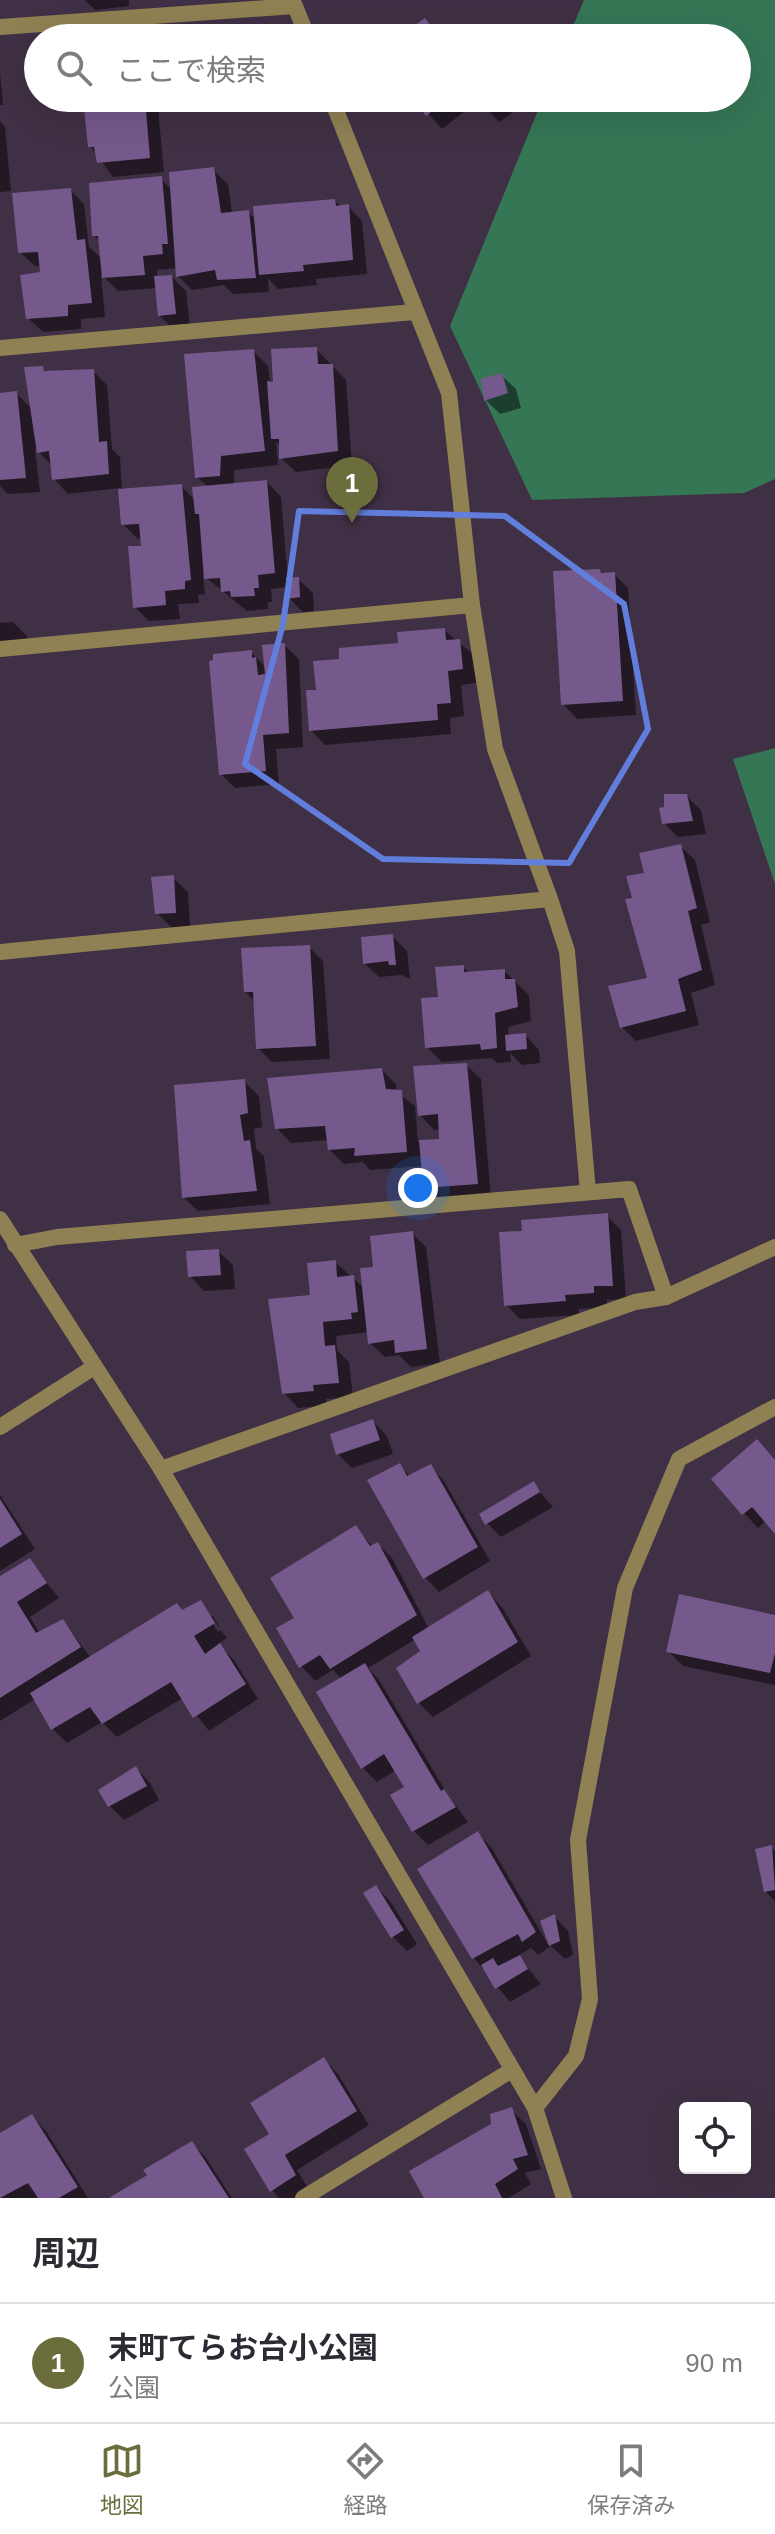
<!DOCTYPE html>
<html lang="ja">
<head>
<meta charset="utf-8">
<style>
  body { margin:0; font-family:Arial,"Noto Sans JP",sans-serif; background:#f2f2f3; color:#2b2b33 }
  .controls { position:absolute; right:24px; bottom:24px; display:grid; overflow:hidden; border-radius:8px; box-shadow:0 8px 32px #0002 }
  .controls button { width:72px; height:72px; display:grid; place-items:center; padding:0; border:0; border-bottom:2px solid #e1e1e2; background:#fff; color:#2b2b33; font:40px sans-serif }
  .you { position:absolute; left:418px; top:1188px; width:28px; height:28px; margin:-20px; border:6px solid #fff; border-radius:50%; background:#1a73e8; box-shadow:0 0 0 12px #1a73e833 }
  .badge { display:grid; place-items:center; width:52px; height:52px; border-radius:50%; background:#6b6e3c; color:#fff; font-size:26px; font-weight:700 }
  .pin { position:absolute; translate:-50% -66px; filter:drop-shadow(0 2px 4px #0008) }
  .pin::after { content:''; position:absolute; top:42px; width:28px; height:24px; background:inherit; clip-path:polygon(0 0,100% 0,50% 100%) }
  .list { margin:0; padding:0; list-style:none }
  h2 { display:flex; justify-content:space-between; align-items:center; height:104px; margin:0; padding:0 32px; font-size:34px }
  h2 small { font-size:26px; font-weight:400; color:#7c7c81 }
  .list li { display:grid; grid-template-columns:52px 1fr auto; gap:24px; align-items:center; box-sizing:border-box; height:120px; padding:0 32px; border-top:2px solid #e1e1e2 }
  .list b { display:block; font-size:30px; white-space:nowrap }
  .list p { margin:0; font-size:26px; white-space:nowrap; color:#7c7c81 }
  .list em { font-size:26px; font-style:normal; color:#7c7c81 }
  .icon { flex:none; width:44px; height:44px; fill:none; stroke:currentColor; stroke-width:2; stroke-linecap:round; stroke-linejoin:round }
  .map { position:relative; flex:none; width:775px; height:2198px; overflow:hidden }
  .search { position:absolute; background:#fff; box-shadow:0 8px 32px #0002; left:24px; right:24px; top:24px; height:88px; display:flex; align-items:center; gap:20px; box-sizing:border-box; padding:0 28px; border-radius:44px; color:#7c7c81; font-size:30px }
  .sheet { height:224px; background:#fff }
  nav { display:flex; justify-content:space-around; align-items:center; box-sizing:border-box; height:112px; border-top:2px solid #e1e1e2; background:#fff; font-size:22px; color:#7c7c81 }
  nav a { display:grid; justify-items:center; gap:4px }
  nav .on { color:#6b6e3c }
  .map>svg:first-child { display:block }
  .forest { fill:#357655 }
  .shadow { fill:#0007; fill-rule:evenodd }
  .building { fill:#75598c }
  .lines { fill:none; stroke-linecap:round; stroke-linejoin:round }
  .service { stroke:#908154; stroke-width:16 }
  .minor { stroke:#908154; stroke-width:16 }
  .marked { fill:none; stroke:#627edd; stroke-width:6; stroke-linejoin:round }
</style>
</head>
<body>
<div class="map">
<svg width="775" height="2198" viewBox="0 0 775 2198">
  <rect width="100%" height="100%" fill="#403045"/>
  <path class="forest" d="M 584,0 L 775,0 L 775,479 L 744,493 L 532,500 L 450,326 L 543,98 L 737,98 L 737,38 L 568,38 Z
    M 775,748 L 775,884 L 733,759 Z"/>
  <path class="shadow" d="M 85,0 L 129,0 L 129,6 L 95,10 Z
    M 0,73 L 3,105 L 0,105 Z
    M 85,98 L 157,98 L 164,172 L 113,177 L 90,146 Z
    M 415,98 L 513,98 L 520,107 L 499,122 L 479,100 L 442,129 Z
    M 0,121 L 5,127 L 11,191 L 0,192 Z
    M 213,170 L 228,184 L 232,214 L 248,212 L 257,221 L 335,201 L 341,207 L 348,206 L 362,221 L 367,274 L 316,279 L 317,285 L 278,289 L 268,278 L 269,292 L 233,294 L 224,285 L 192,290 L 178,276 L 178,268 L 157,270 L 157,278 L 172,277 L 186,291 L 190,328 L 174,330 L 160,316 L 157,288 L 118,291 L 101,274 L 105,317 L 81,319 L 81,329 L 43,332 L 28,318 L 42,274 L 41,266 L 35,266 L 20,252 L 70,190 L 84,204 L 89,247 L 102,259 L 100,241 L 94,235 L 161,179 L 172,190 Z
    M 316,349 L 346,380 L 352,465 L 296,472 L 281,458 L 281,447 L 276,441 L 278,465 L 234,470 L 234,485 L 267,482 L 281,497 L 288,580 L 298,579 L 313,593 L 314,611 L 303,612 L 289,598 L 288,587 L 271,589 L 272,602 L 268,602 L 268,609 L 247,611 L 203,575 L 205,594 L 198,595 L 199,603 L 178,604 L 180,619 L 149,621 L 135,607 L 143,538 L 138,539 L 123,524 L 120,488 L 68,494 L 54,479 L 52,466 L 35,448 L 40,492 L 8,494 L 0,486 L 0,393 L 16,393 L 32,409 L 43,368 L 47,373 L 93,371 L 107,385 L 112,449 L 120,457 L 122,491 L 181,486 L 195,500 L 208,487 L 197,477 L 253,351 L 268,366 L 270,383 L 275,384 Z
    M 501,375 L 516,389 L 521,408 L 500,414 L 486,400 Z
    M 600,571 L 603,574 L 614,574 L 628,588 L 636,715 L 577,719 L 563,704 Z
    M 13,622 L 27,636 L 28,644 L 0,646 L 0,623 Z
    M 444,630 L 474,655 L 476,683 L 461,685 L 464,716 L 450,718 L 451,734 L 325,745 L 311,730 L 318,691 L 400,645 Z
    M 284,645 L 299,659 L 303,747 L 276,749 L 279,784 L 235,788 L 221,774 L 251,652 L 266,668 Z
    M 686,796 L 701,810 L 706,834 L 678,837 L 664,823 Z
    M 680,846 L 695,860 L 710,922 L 701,925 L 715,985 L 691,993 L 699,1025 L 636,1041 L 622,1027 L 649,979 L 635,899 L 646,875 Z
    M 173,878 L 188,892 L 190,927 L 171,927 L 157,913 Z
    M 392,936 L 407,951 L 410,979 L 401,975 L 379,977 L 364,963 Z
    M 309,947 L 323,961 L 330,1059 L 272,1062 L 258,1048 L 255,1002 L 246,992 Z
    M 464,968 L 470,974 L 504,971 L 529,995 L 531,1021 L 508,1027 L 509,1037 L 525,1035 L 539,1050 L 540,1063 L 522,1065 L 510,1053 L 511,1062 L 497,1063 L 492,1058 L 442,1062 L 427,1047 L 440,998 Z
    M 466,1065 L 481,1079 L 491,1198 L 440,1202 L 425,1187 L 423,1166 L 370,1170 L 363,1162 L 344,1164 L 330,1150 L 329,1140 L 291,1143 L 277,1128 L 382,1070 L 396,1084 L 397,1092 L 415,1106 L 418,1142 L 441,1141 L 441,1129 L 434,1130 L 420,1115 Z
    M 244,1081 L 259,1096 L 262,1127 L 254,1129 L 256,1149 L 264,1156 L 270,1204 L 198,1211 L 183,1197 Z
    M 607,1216 L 621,1230 L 626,1299 L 607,1300 L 607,1307 L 579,1309 L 579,1315 L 520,1319 L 506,1305 L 524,1233 Z
    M 412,1233 L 426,1247 L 440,1363 L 411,1367 L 399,1355 L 385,1357 L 370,1343 L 369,1332 L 336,1336 L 337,1350 L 349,1362 L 353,1397 L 326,1399 L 327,1405 L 298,1408 L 284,1393 L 313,1297 L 335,1262 L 364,1288 L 375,1268 Z
    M 218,1251 L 233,1265 L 235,1289 L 204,1291 L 190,1276 Z
    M 373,1421 L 387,1436 L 393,1454 L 352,1468 L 338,1454 Z
    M 775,1461 L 775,1531 L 766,1521 L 758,1528 L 744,1513 Z
    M 400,1466 L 411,1477 L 430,1466 L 444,1481 L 490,1561 L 439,1592 L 425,1577 Z
    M 533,1484 L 553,1507 L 501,1537 L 487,1523 Z
    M 0,1495 L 35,1549 L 0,1571 Z
    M 356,1528 L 373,1547 L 378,1544 L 392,1558 L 429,1629 L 488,1593 L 502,1607 L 531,1656 L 433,1717 L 418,1702 L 423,1652 L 416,1639 L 368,1668 L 379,1680 L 448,1795 L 468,1822 L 428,1845 L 414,1831 L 406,1788 L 396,1770 L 377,1782 L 363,1768 L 318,1693 L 342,1679 L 333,1670 L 315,1681 L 301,1666 L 297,1619 Z
    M 29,1561 L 59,1598 L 30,1617 L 40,1634 L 63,1621 L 91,1658 L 200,1602 L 227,1638 L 218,1644 L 234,1660 L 258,1699 L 209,1731 L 183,1698 L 117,1737 L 102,1722 L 67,1743 L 53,1729 L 35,1699 L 0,1721 L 0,1578 ZM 208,1616 L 213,1616 L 221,1630 L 218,1632 Z
    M 775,1617 L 775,1685 L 683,1666 L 669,1652 Z
    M 136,1768 L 150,1783 L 159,1800 L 124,1820 L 110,1806 Z
    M 477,1833 L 491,1847 L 549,1946 L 542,1922 L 554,1916 L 568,1931 L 573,1955 L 565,1959 L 551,1946 L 538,1955 L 531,1948 L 518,1956 L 541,1984 L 510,2002 L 474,1958 Z
    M 771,1848 L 775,1851 L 775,1901 L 765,1891 Z
    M 376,1887 L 390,1901 L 417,1944 L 407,1951 L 393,1937 Z
    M 324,2060 L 338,2074 L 369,2125 L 297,2170 L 309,2190 L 296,2198 L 279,2198 L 272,2190 L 272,2135 Z
    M 511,2110 L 526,2124 L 541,2169 L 525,2173 L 531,2184 L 509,2198 L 426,2198 Z
    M 32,2116 L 46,2131 L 88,2198 L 0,2198 L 0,2136 Z
    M 192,2143 L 206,2158 L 232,2198 L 113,2198 Z"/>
  <path class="building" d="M 425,18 L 440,38 L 397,38 Z
    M 83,98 L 145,98 L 150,158 L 97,163 L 94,147 L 88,147 Z
    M 413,98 L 449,98 L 426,116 Z
    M 214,167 L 221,213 L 249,210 L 256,278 L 217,280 L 215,270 L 176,277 L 169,172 Z
    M 162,176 L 168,244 L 162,244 L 163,254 L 143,256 L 145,275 L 102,278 L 98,236 L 92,236 L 89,183 Z
    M 71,188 L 77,240 L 85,239 L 92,303 L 68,305 L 68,316 L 26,319 L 20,275 L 40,272 L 38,252 L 18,253 L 12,193 Z
    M 335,199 L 336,206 L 349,204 L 353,260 L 303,265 L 304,271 L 259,275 L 253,206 Z
    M 172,275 L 176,314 L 158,316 L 154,276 Z
    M 317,347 L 318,364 L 333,364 L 338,451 L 279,459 L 279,439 L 271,439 L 267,381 L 273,382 L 271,349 Z
    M 254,349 L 265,451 L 221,456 L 220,476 L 195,478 L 184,354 Z
    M 43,366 L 44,371 L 94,369 L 99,442 L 107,441 L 109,474 L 52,480 L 49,451 L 37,453 L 24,367 Z
    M 502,373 L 508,393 L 484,401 L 481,379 Z
    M 17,391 L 26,478 L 0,480 L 0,393 Z
    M 267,480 L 275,573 L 258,575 L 259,588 L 254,588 L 255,596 L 231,597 L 230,591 L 221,592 L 220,578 L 204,579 L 199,514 L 195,514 L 192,487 Z
    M 182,484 L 191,580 L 185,581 L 185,589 L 165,591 L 166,605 L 133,608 L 128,546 L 141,546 L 139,524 L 121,525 L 118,489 Z
    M 600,569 L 601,573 L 615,572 L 623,701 L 561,705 L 553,571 Z
    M 299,577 L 300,597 L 287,599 L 286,578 Z
    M 445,628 L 446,640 L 460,639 L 463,669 L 448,671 L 451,703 L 437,704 L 438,720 L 309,731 L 306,690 L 316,690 L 313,661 L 339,659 L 339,648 L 398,643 L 397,632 Z
    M 285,643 L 289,733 L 263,735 L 266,771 L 219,775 L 209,661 L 213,660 L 213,654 L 252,650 L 252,658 L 256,657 L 258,675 L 265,674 L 262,645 Z
    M 664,794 L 687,794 L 693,821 L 662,824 L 659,808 L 664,807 Z
    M 681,844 L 697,908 L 688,911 L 702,970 L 678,979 L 686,1011 L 620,1028 L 608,986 L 647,978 L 625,899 L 632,898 L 626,876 L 644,873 L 639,853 Z
    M 174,875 L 176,913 L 155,914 L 151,877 Z
    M 393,934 L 396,965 L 389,965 L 388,961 L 363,964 L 361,937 Z
    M 310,945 L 316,1046 L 256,1049 L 253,992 L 244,992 L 241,948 Z
    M 464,965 L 464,972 L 505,969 L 505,979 L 515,979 L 518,1007 L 495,1013 L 497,1048 L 481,1050 L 480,1044 L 425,1048 L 421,998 L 438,997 L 435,967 Z
    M 526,1033 L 527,1049 L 506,1051 L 505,1035 Z
    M 467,1063 L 478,1184 L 423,1188 L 419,1140 L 439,1139 L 438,1114 L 418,1116 L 413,1066 Z
    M 382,1068 L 386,1089 L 402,1090 L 407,1152 L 354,1156 L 355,1148 L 328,1150 L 325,1126 L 275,1129 L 267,1078 Z
    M 245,1079 L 248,1113 L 240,1115 L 244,1141 L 250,1140 L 257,1191 L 182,1198 L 174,1085 Z
    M 608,1213 L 613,1286 L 594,1286 L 594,1293 L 565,1295 L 566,1301 L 504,1306 L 499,1232 L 522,1231 L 521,1220 Z
    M 413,1231 L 427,1349 L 395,1353 L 394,1340 L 368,1344 L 360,1268 L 373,1267 L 370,1236 Z
    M 219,1249 L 221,1275 L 188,1277 L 186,1251 Z
    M 336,1260 L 337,1277 L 354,1275 L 358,1312 L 351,1313 L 352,1319 L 323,1322 L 325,1346 L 335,1345 L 339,1383 L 313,1385 L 314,1391 L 282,1394 L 268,1299 L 310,1295 L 307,1263 Z
    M 373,1419 L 380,1440 L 336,1455 L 330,1434 Z
    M 757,1439 L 775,1460 L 775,1534 L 752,1507 L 742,1515 L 711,1479 Z
    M 400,1463 L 407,1476 L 431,1464 L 478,1547 L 423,1579 L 367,1480 Z
    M 534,1481 L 540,1492 L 485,1525 L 479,1514 Z
    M 0,1499 L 22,1534 L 0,1548 Z
    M 356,1525 L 370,1546 L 378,1542 L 417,1615 L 330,1669 L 320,1655 L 299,1668 L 276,1628 L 294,1618 L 270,1578 Z
    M 30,1558 L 47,1583 L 17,1602 L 36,1633 L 63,1619 L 81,1647 L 0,1698 L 0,1576 Z
    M 488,1590 L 518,1642 L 417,1704 L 396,1668 L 420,1651 L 412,1637 Z
    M 679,1594 L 775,1615 L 775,1653 L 770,1673 L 666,1652 Z
    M 201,1600 L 215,1623 L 194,1636 L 205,1654 L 220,1643 L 246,1684 L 193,1718 L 171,1682 L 102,1724 L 90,1707 L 51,1730 L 30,1693 L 177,1603 L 182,1610 Z
    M 365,1663 L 441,1791 L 444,1789 L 456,1807 L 412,1832 L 390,1795 L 404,1787 L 384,1754 L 361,1769 L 316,1692 Z
    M 136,1766 L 147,1786 L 108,1807 L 98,1790 Z
    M 478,1831 L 536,1932 L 522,1942 L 518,1934 L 472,1959 L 417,1869 Z
    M 772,1845 L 775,1890 L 764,1892 L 755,1849 Z
    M 376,1885 L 404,1930 L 391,1938 L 363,1893 Z
    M 555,1914 L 560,1941 L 549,1946 L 540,1921 Z
    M 520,1955 L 528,1969 L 495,1989 L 481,1965 L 493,1958 L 498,1966 Z
    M 324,2057 L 357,2111 L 285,2155 L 296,2175 L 270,2192 L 244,2149 L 269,2134 L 250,2103 Z
    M 512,2107 L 528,2155 L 513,2159 L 518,2169 L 495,2184 L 502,2198 L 424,2198 L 409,2171 L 491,2124 L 490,2114 Z
    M 32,2114 L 78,2187 L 59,2198 L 38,2198 L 28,2183 L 0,2198 L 0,2133 Z
    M 192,2141 L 229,2198 L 109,2198 L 147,2175 L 143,2170 Z"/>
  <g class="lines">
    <path class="service" d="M 161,1469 L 635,1302 L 666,1297"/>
    <path class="minor" d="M 0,27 L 295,6 L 308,38
      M 0,348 L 414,312
      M 0,649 L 472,605
      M 550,899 L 567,951 L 588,1192
      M 0,952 L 550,899 L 495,749 L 472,605 L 449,393 L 331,98
      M 0,1219 L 161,1469 L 535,2108 L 564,2198
      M 15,1245 L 57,1237 L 629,1189 L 666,1297 L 775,1247
      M 0,1427 L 94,1367
      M 535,2108 L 576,2056 L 590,1999 L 578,1840 L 625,1588 L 679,1459 L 775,1407
      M 303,2198 L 512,2070"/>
  </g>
  <path class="marked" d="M 299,511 L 505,516 L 624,604 L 648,729 L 569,863 L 383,859 L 245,764 L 283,624 Z"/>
</svg>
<div class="controls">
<button><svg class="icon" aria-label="locate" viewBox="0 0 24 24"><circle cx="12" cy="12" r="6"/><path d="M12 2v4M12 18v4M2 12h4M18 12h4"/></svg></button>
</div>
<div class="you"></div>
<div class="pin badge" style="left:352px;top:523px">1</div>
<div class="search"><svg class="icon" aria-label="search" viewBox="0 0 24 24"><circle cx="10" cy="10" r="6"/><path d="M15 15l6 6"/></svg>ここで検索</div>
</div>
<section class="sheet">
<h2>周辺<small></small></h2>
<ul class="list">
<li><span class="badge">1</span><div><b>末町てらお台小公園</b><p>公園</p></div><em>90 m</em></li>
</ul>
</section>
<nav>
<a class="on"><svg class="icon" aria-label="map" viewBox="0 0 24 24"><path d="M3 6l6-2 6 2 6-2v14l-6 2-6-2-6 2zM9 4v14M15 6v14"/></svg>地図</a>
<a><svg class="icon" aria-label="directions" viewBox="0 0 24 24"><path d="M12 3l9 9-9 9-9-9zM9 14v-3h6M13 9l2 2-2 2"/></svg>経路</a>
<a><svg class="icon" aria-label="saved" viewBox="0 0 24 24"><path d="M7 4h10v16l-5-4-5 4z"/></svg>保存済み</a>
</nav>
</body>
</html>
